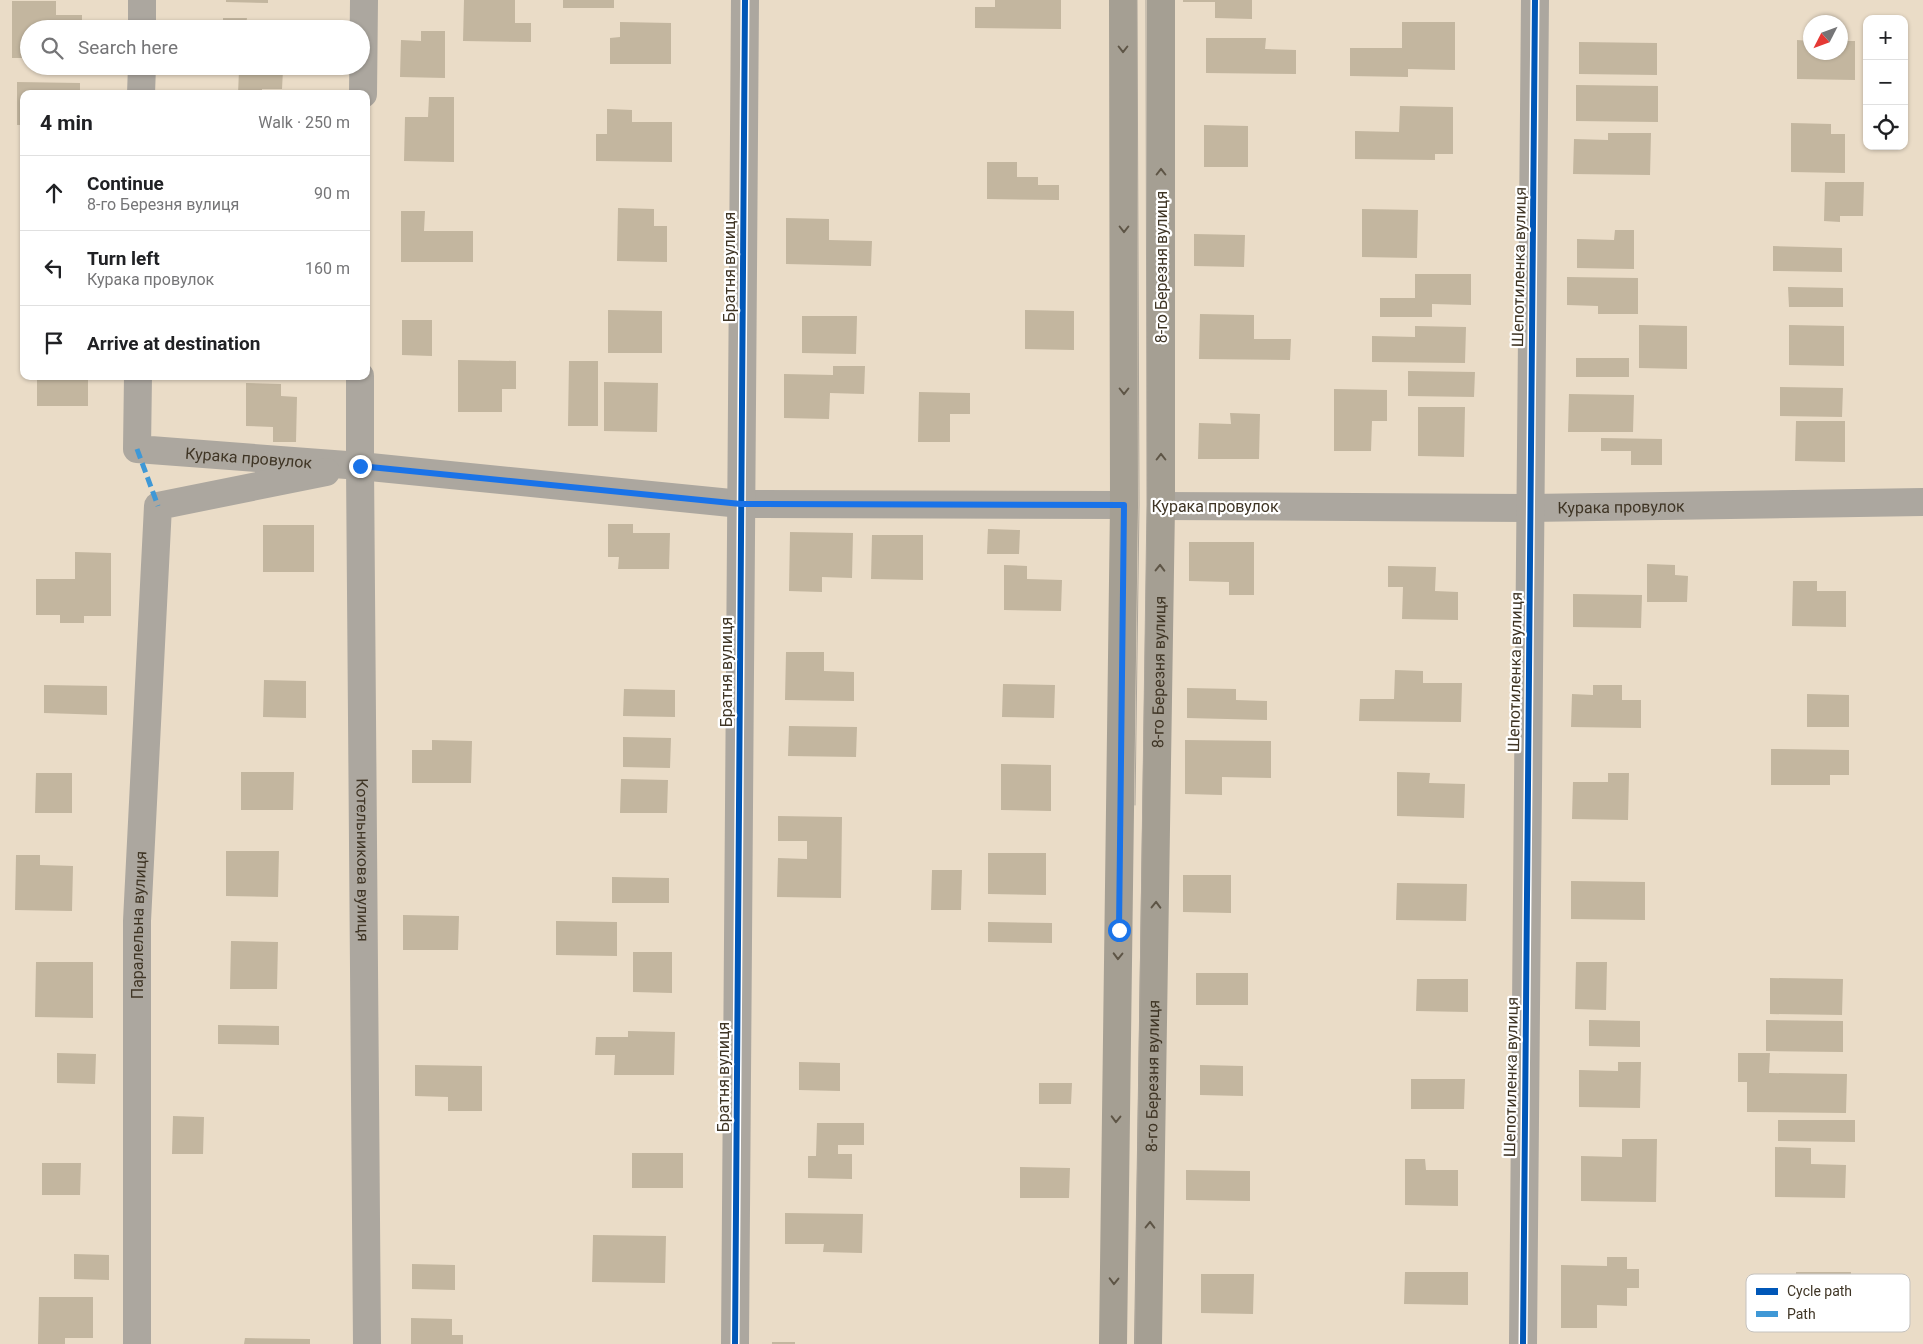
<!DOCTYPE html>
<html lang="en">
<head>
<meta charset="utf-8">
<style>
  body { margin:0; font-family:Roboto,sans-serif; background:#f6f6f6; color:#202124 }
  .controls { position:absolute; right:15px; top:15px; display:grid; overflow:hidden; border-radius:10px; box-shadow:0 1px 4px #0004 }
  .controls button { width:45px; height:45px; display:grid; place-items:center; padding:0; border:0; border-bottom:1px solid #e0e0e0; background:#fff; color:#202124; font:25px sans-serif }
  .compass { position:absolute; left:1803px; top:15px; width:45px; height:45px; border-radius:50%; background:#fff; box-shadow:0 1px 4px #0004; rotate:228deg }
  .stop { position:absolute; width:15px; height:15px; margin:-11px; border:4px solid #1a73e8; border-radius:50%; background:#fff }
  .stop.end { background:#1a73e8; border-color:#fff; box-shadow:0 1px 5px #0008 }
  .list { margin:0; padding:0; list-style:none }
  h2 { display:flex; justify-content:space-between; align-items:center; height:65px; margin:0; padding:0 20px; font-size:21px }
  h2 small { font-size:16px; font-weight:400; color:#757577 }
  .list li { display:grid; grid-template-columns:32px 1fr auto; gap:15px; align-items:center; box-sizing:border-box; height:75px; padding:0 20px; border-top:1px solid #e0e0e0 }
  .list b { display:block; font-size:19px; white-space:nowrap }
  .list p { margin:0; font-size:16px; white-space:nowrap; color:#757577 }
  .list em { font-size:16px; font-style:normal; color:#757577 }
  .icon { flex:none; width:28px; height:28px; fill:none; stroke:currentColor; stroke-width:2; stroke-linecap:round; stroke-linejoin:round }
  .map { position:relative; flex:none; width:1923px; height:1344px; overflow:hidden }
  .search { position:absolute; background:#fff; box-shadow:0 1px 4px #0004; left:20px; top:20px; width:350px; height:55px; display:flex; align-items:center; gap:12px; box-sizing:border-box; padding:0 18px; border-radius:28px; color:#757577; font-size:19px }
  .panel { position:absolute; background:#fff; box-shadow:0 1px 4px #0004; left:20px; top:90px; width:350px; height:290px; border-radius:10px }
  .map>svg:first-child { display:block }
  .building { fill:#c3b69f }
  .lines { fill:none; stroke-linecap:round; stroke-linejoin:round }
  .minor { stroke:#aca79f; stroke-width:28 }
  .major { stroke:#a59f93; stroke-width:28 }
  .tram { stroke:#aca59a; stroke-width:1 }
  .quiet { stroke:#3f98d6; stroke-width:5; stroke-dasharray:10 5; stroke-linecap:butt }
  .cycleway-casing { stroke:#fff; stroke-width:9 }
  .cycleway { stroke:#0057b8; stroke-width:6 }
  .oneway { stroke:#5e5546 }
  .route { stroke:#1a73e8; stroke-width:6 }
  .labels { text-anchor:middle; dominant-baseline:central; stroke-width:4.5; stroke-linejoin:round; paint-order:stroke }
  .street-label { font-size:16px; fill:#3f3525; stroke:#fff }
  .key { fill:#fff; stroke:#c5c2be; stroke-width:1 }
  .key-label { font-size:14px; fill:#3f3525 }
</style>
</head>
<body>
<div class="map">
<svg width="1923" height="1344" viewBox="0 0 1923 1344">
  <rect width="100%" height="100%" fill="#eadcc7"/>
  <path class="building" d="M 226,0 L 268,0 L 268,3 L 226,2 Z
    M 464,0 L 515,0 L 515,23 L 531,23 L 531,42 L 463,41 Z
    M 563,0 L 614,0 L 614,8 L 563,8 Z
    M 995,0 L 1061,0 L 1061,29 L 975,28 L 975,7 L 995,7 Z
    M 1183,0 L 1252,0 L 1252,19 L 1215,18 L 1215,2 L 1183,2 Z
    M 12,1 L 56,1 L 56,15 L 82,15 L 82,29 L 29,29 L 29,58 L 12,58 Z
    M 223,18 L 247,18 L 246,25 L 279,26 L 279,29 L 223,29 Z
    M 620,22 L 671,23 L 671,64 L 610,64 L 610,38 L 620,37 Z
    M 1402,22 L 1455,22 L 1455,70 L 1408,69 L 1408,77 L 1350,76 L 1350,48 L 1402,48 Z
    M 421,31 L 445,31 L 445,78 L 400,77 L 401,40 L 421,41 Z
    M 1206,38 L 1266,38 L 1265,49 L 1296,50 L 1296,74 L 1206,73 Z
    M 1797,40 L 1810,41 L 1810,52 L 1840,52 L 1840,41 L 1855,41 L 1855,80 L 1797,79 Z
    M 1579,42 L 1657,43 L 1657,75 L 1579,74 Z
    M 239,70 L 283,70 L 282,89 L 262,89 L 262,94 L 238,94 Z
    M 17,82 L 80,83 L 80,94 L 24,94 L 24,125 L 17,125 Z
    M 1576,85 L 1658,86 L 1658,122 L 1576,121 Z
    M 429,97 L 454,97 L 454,162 L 404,161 L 405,117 L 428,117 Z
    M 1400,106 L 1453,107 L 1453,154 L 1435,154 L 1435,160 L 1355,159 L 1355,131 L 1399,132 Z
    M 607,109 L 632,110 L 632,122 L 672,122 L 672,162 L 596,161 L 596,134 L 607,134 Z
    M 1791,123 L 1831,124 L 1831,134 L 1845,134 L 1845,173 L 1791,172 Z
    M 1204,125 L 1248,126 L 1248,167 L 1204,167 Z
    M 1608,133 L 1651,133 L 1650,175 L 1573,174 L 1574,139 L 1608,140 Z
    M 987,162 L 1017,162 L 1017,177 L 1038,177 L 1038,185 L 1059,185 L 1059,200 L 987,199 Z
    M 1825,182 L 1864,182 L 1863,216 L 1840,216 L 1840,222 L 1824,221 Z
    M 20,201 L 24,201 L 24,248 L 20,248 Z
    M 618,208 L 654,209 L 654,226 L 667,226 L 667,262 L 617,261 Z
    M 1362,209 L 1418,210 L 1417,258 L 1362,257 Z
    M 401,211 L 425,211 L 424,231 L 473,231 L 473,262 L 401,262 Z
    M 786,218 L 829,219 L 829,240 L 872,241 L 871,266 L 786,264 Z
    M 1615,230 L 1634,230 L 1634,269 L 1577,268 L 1577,239 L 1614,240 Z
    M 1194,234 L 1245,235 L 1244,267 L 1194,266 Z
    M 1773,246 L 1842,248 L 1842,272 L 1773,271 Z
    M 1415,274 L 1471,274 L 1471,305 L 1432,304 L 1432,317 L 1380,317 L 1380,298 L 1415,298 Z
    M 1567,277 L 1638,278 L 1638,314 L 1598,314 L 1598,306 L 1567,305 Z
    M 1788,287 L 1843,288 L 1843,307 L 1789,307 Z
    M 608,310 L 662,311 L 662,353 L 608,353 Z
    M 1025,310 L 1074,311 L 1074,350 L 1025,349 Z
    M 1200,314 L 1254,315 L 1254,339 L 1291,339 L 1290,360 L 1199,359 Z
    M 802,316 L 857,316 L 856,354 L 802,353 Z
    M 402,320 L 432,320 L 432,356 L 402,355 Z
    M 1639,325 L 1687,326 L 1687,369 L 1639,368 Z
    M 1789,325 L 1844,326 L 1844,366 L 1789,365 Z
    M 1415,326 L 1466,327 L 1465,363 L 1372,362 L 1372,336 L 1415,337 Z
    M 1576,358 L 1629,358 L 1629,377 L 1576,377 Z
    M 458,360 L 516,361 L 516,389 L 502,389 L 502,412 L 458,412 Z
    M 569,361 L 598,361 L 598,426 L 568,426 Z
    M 833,366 L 865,366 L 864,394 L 830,393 L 829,419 L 784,418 L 784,374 L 833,375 Z
    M 1408,371 L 1475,372 L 1474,397 L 1408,396 Z
    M 37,376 L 88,376 L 88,406 L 37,406 Z
    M 604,382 L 658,383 L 657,432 L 604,431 Z
    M 246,383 L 281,384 L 281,396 L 297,397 L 296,442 L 273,442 L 273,427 L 246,426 Z
    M 1780,387 L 1843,388 L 1842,417 L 1780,416 Z
    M 1334,389 L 1387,390 L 1387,421 L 1372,421 L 1371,451 L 1334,451 Z
    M 919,392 L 970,393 L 970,414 L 950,414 L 950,442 L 918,442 Z
    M 1569,394 L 1634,395 L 1633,432 L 1568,432 Z
    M 1418,407 L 1465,407 L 1464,457 L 1418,456 Z
    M 1230,413 L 1260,414 L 1259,459 L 1198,459 L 1199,423 L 1231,424 Z
    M 1796,421 L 1845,421 L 1845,462 L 1795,461 Z
    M 1601,438 L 1662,439 L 1662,465 L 1631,465 L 1631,451 L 1601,451 Z
    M 608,524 L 633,524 L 633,533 L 670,533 L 669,569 L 618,569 L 619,557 L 608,557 Z
    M 263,525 L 314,525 L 314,572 L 263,572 Z
    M 988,529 L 1020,530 L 1019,554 L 987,554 Z
    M 790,532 L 853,533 L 852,578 L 822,577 L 822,592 L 789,591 Z
    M 872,535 L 923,535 L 923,580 L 871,579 Z
    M 1189,542 L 1254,542 L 1254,595 L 1229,595 L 1229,582 L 1189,581 Z
    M 75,552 L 111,553 L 111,616 L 84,616 L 84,623 L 60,623 L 60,615 L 36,615 L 36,579 L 75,579 Z
    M 1647,564 L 1675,565 L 1675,575 L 1688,576 L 1687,602 L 1647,602 Z
    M 1004,565 L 1027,566 L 1027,579 L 1062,580 L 1061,611 L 1004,610 Z
    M 1388,566 L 1436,567 L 1435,591 L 1458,592 L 1458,620 L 1402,619 L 1403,587 L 1388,587 Z
    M 1793,581 L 1817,581 L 1817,591 L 1846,591 L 1846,627 L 1792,626 Z
    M 1573,594 L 1642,595 L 1641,628 L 1573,627 Z
    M 786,652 L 824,652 L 824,671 L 854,672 L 854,701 L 785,700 Z
    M 1395,670 L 1423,671 L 1423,683 L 1462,683 L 1461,722 L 1359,721 L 1360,699 L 1394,699 Z
    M 264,680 L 306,681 L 306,718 L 263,717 Z
    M 1003,684 L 1055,685 L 1054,718 L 1002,717 Z
    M 44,685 L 107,686 L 107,715 L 44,713 Z
    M 1593,685 L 1622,685 L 1622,700 L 1641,700 L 1641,728 L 1571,727 L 1572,694 L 1593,695 Z
    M 1187,688 L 1236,689 L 1236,700 L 1267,701 L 1267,720 L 1187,718 Z
    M 624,689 L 675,690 L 675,717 L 623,716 Z
    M 1807,694 L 1849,695 L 1849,727 L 1807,727 Z
    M 789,726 L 857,727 L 856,757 L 788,756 Z
    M 623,737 L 671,738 L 670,768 L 623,767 Z
    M 432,740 L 472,741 L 471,783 L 412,783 L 412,750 L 432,750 Z
    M 1185,740 L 1271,741 L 1271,778 L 1222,777 L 1222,795 L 1185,794 Z
    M 1771,749 L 1849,750 L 1849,775 L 1830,775 L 1830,785 L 1771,785 Z
    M 1001,764 L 1051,765 L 1051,811 L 1001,810 Z
    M 241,772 L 294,772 L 293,810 L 241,810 Z
    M 1397,772 L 1430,773 L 1429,783 L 1465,784 L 1464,818 L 1397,816 Z
    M 36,773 L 72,773 L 72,813 L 35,813 Z
    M 1608,773 L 1629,773 L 1628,820 L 1572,819 L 1573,782 L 1608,782 Z
    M 621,779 L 668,780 L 667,813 L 620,813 Z
    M 778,816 L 842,817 L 841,898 L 777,897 L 778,858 L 807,859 L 807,841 L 778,841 Z
    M 226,851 L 279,851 L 278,897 L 226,896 Z
    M 988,853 L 1046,853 L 1046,895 L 988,894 Z
    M 16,855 L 40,855 L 40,865 L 73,866 L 72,911 L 15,910 Z
    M 932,870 L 962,870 L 961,910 L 931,910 Z
    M 1183,875 L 1231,875 L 1231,913 L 1183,912 Z
    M 612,877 L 669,878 L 669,903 L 612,903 Z
    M 1571,881 L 1645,882 L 1645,920 L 1571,919 Z
    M 1397,883 L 1467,884 L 1466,921 L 1396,920 Z
    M 403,915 L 459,916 L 458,950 L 403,950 Z
    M 556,921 L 617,922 L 617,956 L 556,955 Z
    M 988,922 L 1052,923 L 1052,943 L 988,942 Z
    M 231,941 L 278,942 L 277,989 L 230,989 Z
    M 633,952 L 672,952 L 672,993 L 633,992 Z
    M 36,962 L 93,962 L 93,1018 L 35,1017 Z
    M 1576,962 L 1607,962 L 1606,1010 L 1575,1009 Z
    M 1196,973 L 1248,973 L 1248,1005 L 1196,1005 Z
    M 1770,978 L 1843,979 L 1842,1015 L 1770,1014 Z
    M 1417,979 L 1468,979 L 1468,1012 L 1416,1011 Z
    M 1589,1020 L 1640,1021 L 1640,1047 L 1589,1046 Z
    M 1766,1020 L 1843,1021 L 1843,1052 L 1766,1051 Z
    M 218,1025 L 279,1026 L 279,1045 L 218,1044 Z
    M 628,1031 L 675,1032 L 674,1075 L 614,1075 L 615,1055 L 595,1055 L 596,1037 L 628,1037 Z
    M 57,1053 L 96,1054 L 95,1084 L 57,1083 Z
    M 1738,1053 L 1770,1053 L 1769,1073 L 1847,1074 L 1846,1113 L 1747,1112 L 1747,1082 L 1738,1082 Z
    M 799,1062 L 840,1063 L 840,1091 L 799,1090 Z
    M 1618,1062 L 1641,1062 L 1640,1108 L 1579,1107 L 1579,1070 L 1618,1071 Z
    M 415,1065 L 482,1066 L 482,1111 L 448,1111 L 448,1097 L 415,1096 Z
    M 1200,1065 L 1243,1066 L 1243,1096 L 1200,1095 Z
    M 1411,1079 L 1465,1079 L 1464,1109 L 1411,1109 Z
    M 1039,1083 L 1072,1083 L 1071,1104 L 1039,1104 Z
    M 173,1116 L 204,1117 L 203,1154 L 172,1154 Z
    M 1778,1120 L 1855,1120 L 1855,1142 L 1778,1141 Z
    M 817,1123 L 864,1123 L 864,1145 L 838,1145 L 838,1154 L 852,1154 L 852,1179 L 808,1178 L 808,1156 L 816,1156 Z
    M 1622,1139 L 1657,1139 L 1656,1202 L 1581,1201 L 1581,1156 L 1622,1157 Z
    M 1775,1147 L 1811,1148 L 1811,1164 L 1846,1165 L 1845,1198 L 1775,1197 Z
    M 632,1153 L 683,1153 L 683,1188 L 632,1188 Z
    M 1405,1159 L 1425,1159 L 1426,1170 L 1458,1170 L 1458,1206 L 1405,1205 Z
    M 42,1163 L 81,1163 L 80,1195 L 42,1195 Z
    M 1020,1167 L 1070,1168 L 1069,1198 L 1020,1198 Z
    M 1186,1170 L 1250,1171 L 1250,1201 L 1186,1200 Z
    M 785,1213 L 863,1214 L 862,1253 L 823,1252 L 824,1244 L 785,1244 Z
    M 593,1235 L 666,1236 L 665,1283 L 592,1282 Z
    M 74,1254 L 109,1255 L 109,1280 L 74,1279 Z
    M 1607,1257 L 1627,1257 L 1627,1269 L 1639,1269 L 1639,1288 L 1627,1288 L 1627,1306 L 1597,1305 L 1597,1328 L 1561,1328 L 1561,1265 L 1607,1266 Z
    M 412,1264 L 455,1265 L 455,1290 L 412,1289 Z
    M 1405,1272 L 1468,1272 L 1468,1305 L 1404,1304 Z
    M 1796,1272 L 1851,1272 L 1850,1305 L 1796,1305 Z
    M 1201,1274 L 1254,1274 L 1253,1314 L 1201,1313 Z
    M 39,1297 L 93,1297 L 93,1338 L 65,1338 L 65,1344 L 38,1344 Z
    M 411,1318 L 452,1319 L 452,1335 L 463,1335 L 463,1344 L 411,1344 Z
    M 245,1338 L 310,1339 L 310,1344 L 244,1344 Z
    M 772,1342 L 795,1342 L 795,1344 L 772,1344 Z"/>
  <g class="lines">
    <g class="minor">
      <path d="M 142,29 L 142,0"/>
      <path d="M 141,94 L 142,66"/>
      <path d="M 363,94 L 364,0"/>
      <path id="s1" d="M 138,376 L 137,449 L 360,466 L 741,504 L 1124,505"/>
      <path id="s2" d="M 360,376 L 360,466 L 367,1344"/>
      <path id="s3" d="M 1161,506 L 1530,508 L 1923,502"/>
      <path id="s4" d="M 137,1344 L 137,921 L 158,506 L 326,472"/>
      <path d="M 735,1344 L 745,0"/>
      <path d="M 1523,1344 L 1535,0"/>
    </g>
    <g class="major">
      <path d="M 1113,1344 L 1124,505 L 1123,0"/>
      <path id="s5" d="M 1148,1344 L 1161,506 L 1161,0"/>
    </g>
    <path class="tram" d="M 1135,805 L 1139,505 L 1137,0
      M 1135,1344 L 1147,505 L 1146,0"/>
    <path class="quiet" d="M 137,449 L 158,506"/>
    <defs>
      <path id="cycleway" d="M 735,1344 L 745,0
        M 1523,1344 L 1535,0"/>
    </defs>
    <use href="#cycleway" class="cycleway-casing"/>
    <use href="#cycleway" class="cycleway"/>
  </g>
  <defs><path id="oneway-chevron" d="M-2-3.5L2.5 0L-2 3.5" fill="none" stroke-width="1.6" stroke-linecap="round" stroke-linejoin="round" transform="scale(1.25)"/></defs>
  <g class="oneway">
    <use href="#oneway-chevron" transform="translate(1123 49) rotate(90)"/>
    <use href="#oneway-chevron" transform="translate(1161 172) rotate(-90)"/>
    <use href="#oneway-chevron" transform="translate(1124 229) rotate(90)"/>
    <use href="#oneway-chevron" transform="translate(1124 391) rotate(90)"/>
    <use href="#oneway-chevron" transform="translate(1161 457) rotate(-90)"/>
    <use href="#oneway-chevron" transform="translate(1160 568) rotate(-89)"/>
    <use href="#oneway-chevron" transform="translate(1156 905) rotate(-89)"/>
    <use href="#oneway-chevron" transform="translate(1118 956) rotate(91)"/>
    <use href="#oneway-chevron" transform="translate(1116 1119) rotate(91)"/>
    <use href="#oneway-chevron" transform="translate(1150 1225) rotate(-89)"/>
    <use href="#oneway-chevron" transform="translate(1114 1281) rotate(91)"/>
  </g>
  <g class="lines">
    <path class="route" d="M 360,466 L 741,504 L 1124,505 L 1119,930"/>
  </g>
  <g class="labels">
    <g class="street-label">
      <text transform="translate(729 267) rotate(-90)">Братня вулиця</text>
      <text transform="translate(1161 267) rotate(-90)">8-го Березня вулиця</text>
      <text transform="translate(1519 267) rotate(-89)">Шепотиленка вулиця</text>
      <text stroke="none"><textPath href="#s1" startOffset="185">Курака провулок</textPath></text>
      <text x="1215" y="506">Курака провулок</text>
      <text stroke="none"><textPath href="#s3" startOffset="460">Курака провулок</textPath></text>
      <text transform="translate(726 672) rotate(-90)">Братня вулиця</text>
      <text stroke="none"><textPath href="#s5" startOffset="672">8-го Березня вулиця</textPath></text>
      <text transform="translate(1515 672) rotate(-89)">Шепотиленка вулиця</text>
      <text stroke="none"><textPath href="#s2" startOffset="484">Котельникова вулиця</textPath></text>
      <text stroke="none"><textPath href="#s4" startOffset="419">Паралельна вулиця</textPath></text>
      <text transform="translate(723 1077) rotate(-90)">Братня вулиця</text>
      <text stroke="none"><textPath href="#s5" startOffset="268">8-го Березня вулиця</textPath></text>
      <text transform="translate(1511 1077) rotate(-89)">Шепотиленка вулиця</text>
    </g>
  </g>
  <rect x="1746" y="1274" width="164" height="58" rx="8" class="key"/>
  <rect x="1756" y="1288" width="22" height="7" fill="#0057b8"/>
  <rect x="1756" y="1311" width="22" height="6" fill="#3f98d6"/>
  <g class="key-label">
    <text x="1787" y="1296">Cycle path</text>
    <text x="1787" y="1319">Path</text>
  </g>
</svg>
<div class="controls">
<button>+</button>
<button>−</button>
<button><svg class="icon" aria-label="locate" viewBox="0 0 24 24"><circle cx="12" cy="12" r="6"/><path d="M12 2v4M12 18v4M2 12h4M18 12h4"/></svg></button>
</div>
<svg class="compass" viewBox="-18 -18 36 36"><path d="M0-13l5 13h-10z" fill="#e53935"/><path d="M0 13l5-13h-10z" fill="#757577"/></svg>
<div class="stop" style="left:1119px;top:930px"></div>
<div class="stop end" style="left:360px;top:466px"></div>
<div class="search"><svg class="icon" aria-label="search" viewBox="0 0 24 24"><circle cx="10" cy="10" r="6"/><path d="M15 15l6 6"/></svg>Search here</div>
<section class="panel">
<h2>4 min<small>Walk · 250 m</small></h2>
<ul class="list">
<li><svg class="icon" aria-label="ahead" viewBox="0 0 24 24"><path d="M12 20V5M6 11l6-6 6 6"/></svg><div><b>Continue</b><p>8-го Березня вулиця</p></div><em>90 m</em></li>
<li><svg class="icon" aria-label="left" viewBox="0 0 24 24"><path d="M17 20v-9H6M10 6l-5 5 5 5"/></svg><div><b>Turn left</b><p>Курака провулок</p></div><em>160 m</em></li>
<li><svg class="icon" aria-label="arrive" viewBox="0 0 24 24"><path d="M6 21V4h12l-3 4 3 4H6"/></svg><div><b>Arrive at destination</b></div></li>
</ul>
</section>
</div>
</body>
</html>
